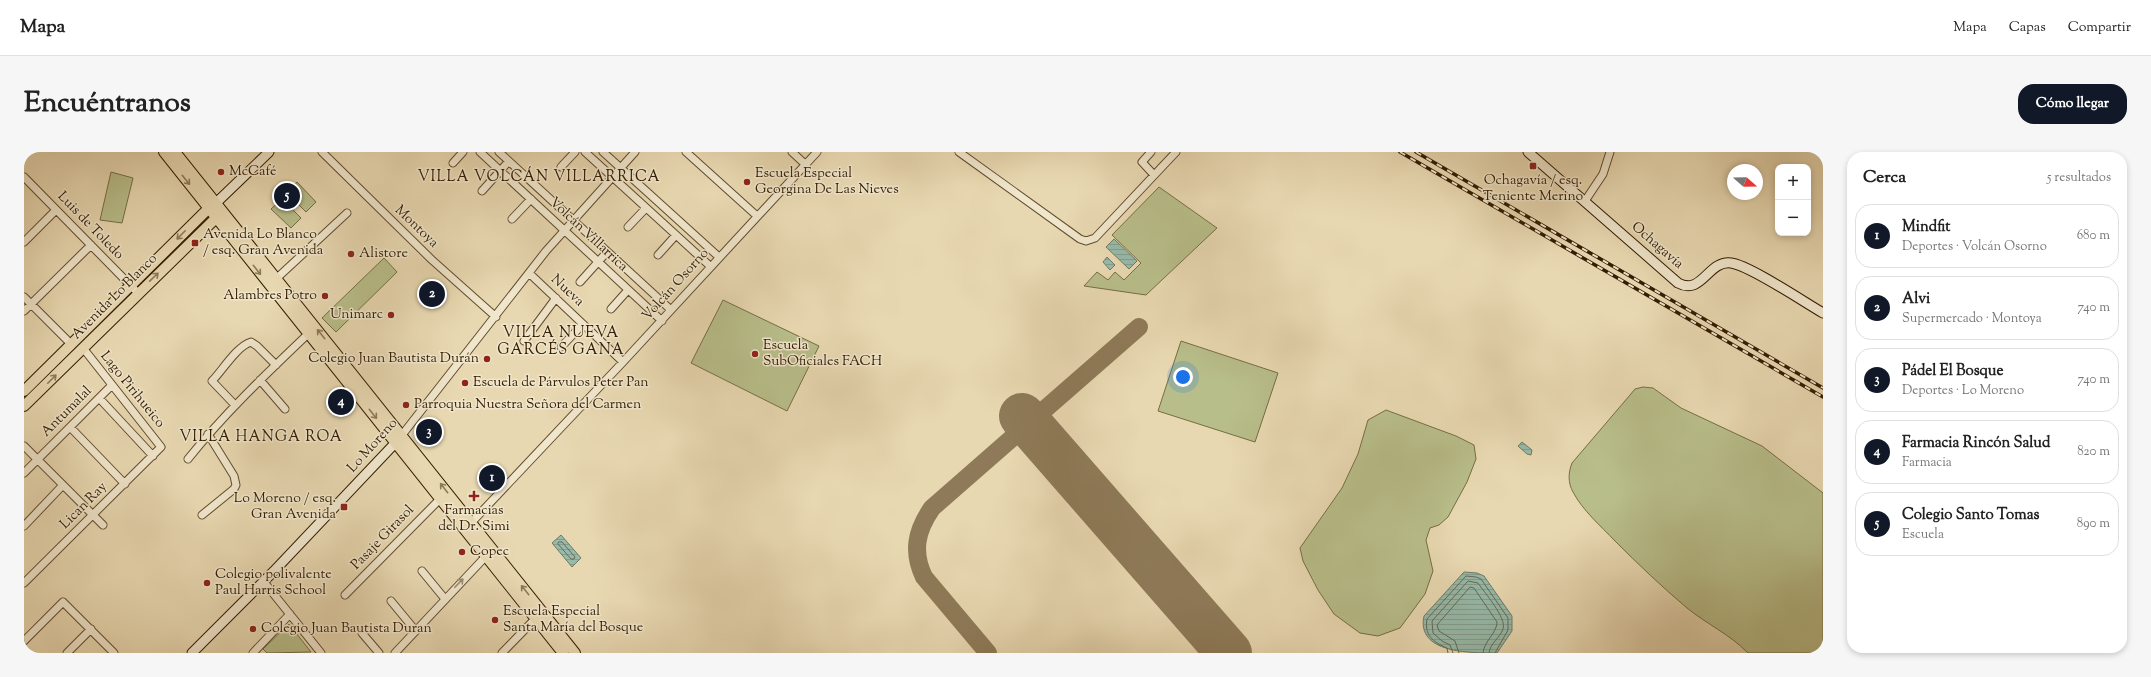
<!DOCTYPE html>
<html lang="es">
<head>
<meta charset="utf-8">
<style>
  body { margin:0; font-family:"Sorts Mill Goudy",serif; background:#f6f6f6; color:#222 }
  .controls { position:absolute; right:12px; top:12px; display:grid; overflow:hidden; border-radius:8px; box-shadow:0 2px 6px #0003 }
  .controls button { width:36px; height:36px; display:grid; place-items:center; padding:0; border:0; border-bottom:1px solid #e0e0e0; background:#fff; color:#222; font:20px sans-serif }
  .compass { position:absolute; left:1703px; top:12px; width:36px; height:36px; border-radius:50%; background:#fff; box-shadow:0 2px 6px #0003; rotate:110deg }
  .you { position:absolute; left:1159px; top:225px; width:14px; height:14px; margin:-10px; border:3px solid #fff; border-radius:50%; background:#1a73e8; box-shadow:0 0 0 6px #1a73e833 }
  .badge { display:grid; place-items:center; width:26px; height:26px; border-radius:50%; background:#111827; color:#fff; font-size:13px; font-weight:700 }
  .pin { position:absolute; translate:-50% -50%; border:2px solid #fff; box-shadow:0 1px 4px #0006 }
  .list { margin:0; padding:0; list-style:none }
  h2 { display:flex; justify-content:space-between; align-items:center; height:52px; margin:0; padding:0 16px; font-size:17px }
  h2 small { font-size:13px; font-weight:400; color:#767676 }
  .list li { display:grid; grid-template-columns:26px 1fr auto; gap:12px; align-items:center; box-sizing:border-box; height:64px; margin:0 8px 8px; padding:0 8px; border:1px solid #e0e0e0; border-radius:16px }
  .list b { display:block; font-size:15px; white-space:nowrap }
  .list p { margin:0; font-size:13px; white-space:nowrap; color:#767676 }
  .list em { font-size:13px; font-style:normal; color:#767676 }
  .map { position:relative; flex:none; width:1799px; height:501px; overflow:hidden; border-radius:16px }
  header { display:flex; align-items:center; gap:24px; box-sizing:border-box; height:56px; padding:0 20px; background:#fff; border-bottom:1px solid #e0e0e0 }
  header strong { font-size:19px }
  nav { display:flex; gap:22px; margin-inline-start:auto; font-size:14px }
  .intro { display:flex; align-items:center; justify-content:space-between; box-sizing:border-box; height:96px; padding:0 24px }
  h1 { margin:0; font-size:28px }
  .button { padding:10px 18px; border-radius:16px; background:#111827; color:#fff; font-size:14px; font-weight:700 }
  main { display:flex; gap:24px; padding:0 24px }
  aside { flex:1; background:#fff; border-radius:16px; box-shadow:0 2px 6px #0003 }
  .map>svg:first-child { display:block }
  .grass { fill:#b8be8a; stroke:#766d45 }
  .water { fill:url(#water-rules); stroke:#6f7b66 }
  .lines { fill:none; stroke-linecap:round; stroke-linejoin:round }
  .shore { stroke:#656b55; stroke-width:1 }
  .taxiway { stroke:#8e7a58; stroke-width:18 }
  .runway { stroke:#8e7a58; stroke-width:46 }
  .street-casing { stroke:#604b2c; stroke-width:9 }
  .secondary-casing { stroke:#331c00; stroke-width:11 }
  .primary-casing { stroke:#331c00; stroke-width:12 }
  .street { stroke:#f0e6cc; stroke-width:7 }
  .secondary { stroke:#f0e6cc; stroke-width:9 }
  .primary { stroke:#e8d8b1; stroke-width:10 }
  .rail-casing { stroke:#331c00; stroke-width:3.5 }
  .rail { stroke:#f0e6cc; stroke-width:2; stroke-dasharray:6; stroke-linecap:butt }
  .oneway { stroke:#8e7a58 }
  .oneway2 { stroke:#9b8b70 }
  .poi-dot { fill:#8f2418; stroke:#f0e6cc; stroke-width:1.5 }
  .labels { text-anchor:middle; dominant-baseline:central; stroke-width:3; stroke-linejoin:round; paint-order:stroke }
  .poi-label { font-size:14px; fill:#331c00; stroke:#f0e6cc; text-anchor:start }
  .street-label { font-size:14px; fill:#331c00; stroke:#f0e6cc }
  .neighbourhood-label { font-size:15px; letter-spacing:1px; fill:#331c00; stroke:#f0e6cc }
</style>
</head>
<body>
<header>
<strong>Mapa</strong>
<nav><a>Mapa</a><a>Capas</a><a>Compartir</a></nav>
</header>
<div class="intro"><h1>Encuéntranos</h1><a class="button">Cómo llegar</a></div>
<main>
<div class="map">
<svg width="1799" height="501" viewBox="0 0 1799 501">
  <defs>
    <pattern id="water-rules" width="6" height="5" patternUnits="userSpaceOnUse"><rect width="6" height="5" fill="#97baaa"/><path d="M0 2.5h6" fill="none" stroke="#839f90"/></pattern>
  </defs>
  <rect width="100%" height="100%" fill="#e8d8b1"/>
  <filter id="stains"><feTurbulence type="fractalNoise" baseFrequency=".005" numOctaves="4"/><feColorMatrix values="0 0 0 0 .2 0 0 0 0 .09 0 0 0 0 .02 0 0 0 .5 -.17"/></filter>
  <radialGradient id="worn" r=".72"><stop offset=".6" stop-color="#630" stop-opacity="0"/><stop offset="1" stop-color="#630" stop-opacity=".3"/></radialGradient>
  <path class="grass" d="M 87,20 L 109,26 L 98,71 L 76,68 Z
    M 273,30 L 292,50 L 282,60 L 263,41 Z
    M 1135,35 L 1193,76 L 1122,143 L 1060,134 L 1073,120 L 1084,128 L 1091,120 L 1100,128 L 1117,111 L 1088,83 Z
    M 258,47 L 277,66 L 267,76 L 247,57 Z
    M 360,106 L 373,120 L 312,180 L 298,166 Z
    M 699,148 L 795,194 L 763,259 L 667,211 Z
    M 1157,189 L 1254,221 L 1231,290 L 1134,259 Z
    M 1619,235 L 1629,236 L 1657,256 L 1738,294 L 1799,341 L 1799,501 L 1724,501 C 1704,481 1684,473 1663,456 C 1638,435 1614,412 1591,389 C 1577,374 1559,359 1549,340 C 1544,331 1544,321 1548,311 L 1606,243 L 1611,237 Z
    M 1362,258 L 1432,284 L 1450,293 L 1452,307 L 1443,330 L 1424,365 L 1415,373 L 1406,376 L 1402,388 L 1409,419 L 1401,442 L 1376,476 L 1354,484 L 1336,481 L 1310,462 L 1294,438 L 1279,409 L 1276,396 L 1318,336 L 1334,302 L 1344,268 Z
    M 405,266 L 419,278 L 405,295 L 391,283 Z
    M 265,472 L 287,500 L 243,501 L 239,497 Z"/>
  <path class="water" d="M 1090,87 L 1113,109 L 1105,117 L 1082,95 Z
    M 1083,105 L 1091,113 L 1086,118 L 1079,110 Z
    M 1498,290 L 1508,298 L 1507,303 L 1503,302 L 1494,294 Z
    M 537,383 L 557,406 L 548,415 L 528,391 Z
    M 1440,420 L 1453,421 L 1460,424 L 1488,464 L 1488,479 L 1473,501 C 1445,501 1392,501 1400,464 Z"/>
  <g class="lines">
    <path class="shore" d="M 535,390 L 538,390 L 551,405 L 550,407 L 547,407 L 534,392 Z
      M 1424,501 L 1423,496 C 1409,490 1400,483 1403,467 L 1442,424 L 1452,425 L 1457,427 L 1484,466 L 1484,478 L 1471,501
      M 1429,501 L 1426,493 L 1418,489 L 1409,481 L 1408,469 L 1444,429 L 1454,431 C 1460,440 1483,466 1479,477 C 1476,486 1466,491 1465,501
      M 1435,501 L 1431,489 L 1415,479 L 1413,473 L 1446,435 L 1450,436 L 1473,470 C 1473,481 1460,489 1459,501"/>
    <path class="taxiway" d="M 964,501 L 900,425 C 888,400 892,379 908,356 L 1115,175"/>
    <path class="runway" d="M 998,264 L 1205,501"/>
    <defs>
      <path id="street" d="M 298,0 L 408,108 L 472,165
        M 456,0 L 638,169
        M 475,0 L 647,158
        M 561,0 L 686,114
        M 579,0 L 695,105
        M 662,0 L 733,64
        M 768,0 L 782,13
        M 935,0 L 1056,87 L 1062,89 L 1071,86 L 1152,0
        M 1127,0 L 1118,10 L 1130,23
        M 429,11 L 439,0
        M 537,15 L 551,0
        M 0,25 L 114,141
        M 458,39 L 485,9
        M 1561,49 L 1579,22 L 1586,0
        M 488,67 L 507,47
        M 604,75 L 622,56
        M 0,90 L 32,58
        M 634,103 L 652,83
        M 505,121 L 599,210
        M 253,126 L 323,61
        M 556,130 L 583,100
        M 0,145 L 47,192
        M 587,157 L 604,138
        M 0,159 L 67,93
        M 500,189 L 532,146
        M 537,195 L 559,172
        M 236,228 L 261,257
        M 75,246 L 129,304
        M 211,253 L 188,229 C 198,219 213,194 227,190 L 233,194 L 252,213
        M 46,275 L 101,332
        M 378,283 L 522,99 L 611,0
        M 0,294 L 79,373
        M 164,307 C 200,262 242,222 284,182
        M 0,321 L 87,234
        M 178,363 L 210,337 L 212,333 L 210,324 L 184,282
        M 447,371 L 599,210 L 793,0
        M 0,374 L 39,333
        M 398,419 L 421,447
        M 240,430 L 297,501
        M 0,431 L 137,295 L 59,196
        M 321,443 L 416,347
        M 367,449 L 391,478
        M 338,481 L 355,501
        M 0,489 L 39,450 L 90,501
        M 43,501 L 67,477
        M 229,501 L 266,462
        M 371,501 L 464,402
        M 478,501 L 512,466"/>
      <path id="secondary" d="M 1504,0 L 1654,131 C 1678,144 1684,108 1707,111 C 1725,113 1780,150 1799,161
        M 192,51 L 245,0
        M 168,501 L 250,419 L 376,286"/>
      <path id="primary" d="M 140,0 L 539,501
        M 151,0 L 551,501
        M 0,239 L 189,52
        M 0,254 L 192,66 L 192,60"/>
    </defs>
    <use href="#street" class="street-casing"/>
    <use href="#secondary" class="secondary-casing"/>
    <use href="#primary" class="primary-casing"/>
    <use href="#street" class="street"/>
    <use href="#secondary" class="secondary"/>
    <use href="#primary" class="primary"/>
    <defs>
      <path id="rail" d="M 1376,0 L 1799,245
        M 1392,0 L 1799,236"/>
    </defs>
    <use href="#rail" class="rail-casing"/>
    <use href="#rail" class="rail"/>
  </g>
  <defs><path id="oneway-shaft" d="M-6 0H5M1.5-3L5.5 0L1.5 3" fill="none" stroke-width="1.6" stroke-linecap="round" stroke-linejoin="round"/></defs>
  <g class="oneway">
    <use href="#oneway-shaft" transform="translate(162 28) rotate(51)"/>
    <use href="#oneway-shaft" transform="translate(157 83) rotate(135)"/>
    <use href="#oneway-shaft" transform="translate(233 118) rotate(52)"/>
    <use href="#oneway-shaft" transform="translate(130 125) rotate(-44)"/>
    <use href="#oneway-shaft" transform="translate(297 182) rotate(-129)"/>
    <use href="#oneway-shaft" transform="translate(28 227) rotate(-45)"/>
    <use href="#oneway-shaft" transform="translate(349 262) rotate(51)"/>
    <use href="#oneway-shaft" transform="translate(420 336) rotate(-128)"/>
    <use href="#oneway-shaft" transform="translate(501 438) rotate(-129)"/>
  </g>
  <use class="oneway2" href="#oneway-shaft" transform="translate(435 431) rotate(-46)"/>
  <g class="poi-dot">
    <rect x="1505" y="10" width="8" height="8" rx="2"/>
    <circle cx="197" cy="20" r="4"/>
    <circle cx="723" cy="30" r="4"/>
    <rect x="167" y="87" width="8" height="8" rx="2"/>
    <circle cx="327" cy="102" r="4"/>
    <circle cx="301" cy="144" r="4"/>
    <circle cx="367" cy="163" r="4"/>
    <circle cx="731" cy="202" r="4"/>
    <circle cx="463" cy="207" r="4"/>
    <circle cx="441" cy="231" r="4"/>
    <circle cx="382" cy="253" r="4"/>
    <path d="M448 338h4v4h4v4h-4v4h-4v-4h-4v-4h4z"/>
    <rect x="316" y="351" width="8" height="8" rx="2"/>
    <circle cx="438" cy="400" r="4"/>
    <circle cx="183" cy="431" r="4"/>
    <circle cx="471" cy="468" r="4"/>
    <circle cx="229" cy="477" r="4"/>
  </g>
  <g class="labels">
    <g class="poi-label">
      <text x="205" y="20">McCafé</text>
      <text x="731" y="22">Escuela Especial<tspan x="731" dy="16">Georgina De Las Nieves</tspan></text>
      <text x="1509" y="29" text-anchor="middle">Ochagavía / esq.<tspan x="1509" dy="16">Teniente Merino</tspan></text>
      <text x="179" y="83">Avenida Lo Blanco<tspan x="179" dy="16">/ esq. Gran Avenida</tspan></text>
      <text x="335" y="102">Alistore</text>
      <text x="293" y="144" text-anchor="end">Alambres Potro</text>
      <text x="359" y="163" text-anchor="end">Unimarc</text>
      <text x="739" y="194">Escuela<tspan x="739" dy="16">SubOficiales FACH</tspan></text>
      <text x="455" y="207" text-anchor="end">Colegio Juan Bautista Durán</text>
      <text x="449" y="231">Escuela de Párvulos Peter Pan</text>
      <text x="390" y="253">Parroquia Nuestra Señora del Carmen</text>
      <text x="312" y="347" text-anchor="end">Lo Moreno / esq.<tspan x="312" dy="16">Gran Avenida</tspan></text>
      <text x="450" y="359" text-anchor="middle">Farmacias<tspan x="450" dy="16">del Dr. Simi</tspan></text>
      <text x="446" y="400">Copec</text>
      <text x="191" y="423">Colegio polivalente<tspan x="191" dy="16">Paul Harris School</tspan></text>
      <text x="479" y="460">Escuela Especial<tspan x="479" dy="16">Santa María del Bosque</tspan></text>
      <text x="237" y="477">Colegio Juan Bautista Duran</text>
    </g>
    <g class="street-label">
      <text transform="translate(66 74) rotate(46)">Luis de Toledo</text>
      <text transform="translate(392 75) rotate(44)">Montoya</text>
      <text transform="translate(564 83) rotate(43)">Volcán Villarrica</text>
      <text transform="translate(1633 94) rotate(41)">Ochagavía</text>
      <text transform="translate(652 133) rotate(-48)">Volcán Osorno</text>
      <text transform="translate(543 139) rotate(43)">Nueva</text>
      <text transform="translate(91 145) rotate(-45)">Avenida Lo Blanco</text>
      <text transform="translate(108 238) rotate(51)">Lago Pirihueico</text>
      <text transform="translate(43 260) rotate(-45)">Antumalal</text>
      <text transform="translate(349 294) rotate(-48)">Lo Moreno</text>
      <text transform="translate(60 354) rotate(-45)">Lican Ray</text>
      <text transform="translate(359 386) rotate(-46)">Pasaje Girasol</text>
    </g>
    <g class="neighbourhood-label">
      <text x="515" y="25">VILLA VOLCÁN VILLARRICA</text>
      <text x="537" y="181">VILLA NUEVA<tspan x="537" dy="17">GARCÉS GANA</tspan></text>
      <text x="237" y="285">VILLA HANGA ROA</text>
    </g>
  </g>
  <rect width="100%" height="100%" filter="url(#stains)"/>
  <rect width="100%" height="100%" fill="url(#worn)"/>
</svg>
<div class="controls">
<button>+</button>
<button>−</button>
</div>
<svg class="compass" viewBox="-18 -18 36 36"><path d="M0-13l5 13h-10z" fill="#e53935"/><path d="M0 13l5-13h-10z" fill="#767676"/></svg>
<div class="you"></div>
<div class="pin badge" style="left:468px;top:326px">1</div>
<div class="pin badge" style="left:408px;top:142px">2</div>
<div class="pin badge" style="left:405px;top:280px">3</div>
<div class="pin badge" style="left:317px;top:250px">4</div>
<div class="pin badge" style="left:263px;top:44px">5</div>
</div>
<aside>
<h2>Cerca<small>5 resultados</small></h2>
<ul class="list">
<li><span class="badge">1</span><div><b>Mindfit</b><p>Deportes · Volcán Osorno</p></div><em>680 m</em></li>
<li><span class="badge">2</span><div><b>Alvi</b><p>Supermercado · Montoya</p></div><em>740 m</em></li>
<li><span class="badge">3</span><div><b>Pádel El Bosque</b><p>Deportes · Lo Moreno</p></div><em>740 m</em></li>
<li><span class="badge">4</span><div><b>Farmacia Rincón Salud</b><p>Farmacia</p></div><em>820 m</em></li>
<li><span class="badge">5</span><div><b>Colegio Santo Tomas</b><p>Escuela</p></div><em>890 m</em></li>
</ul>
</aside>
</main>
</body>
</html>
